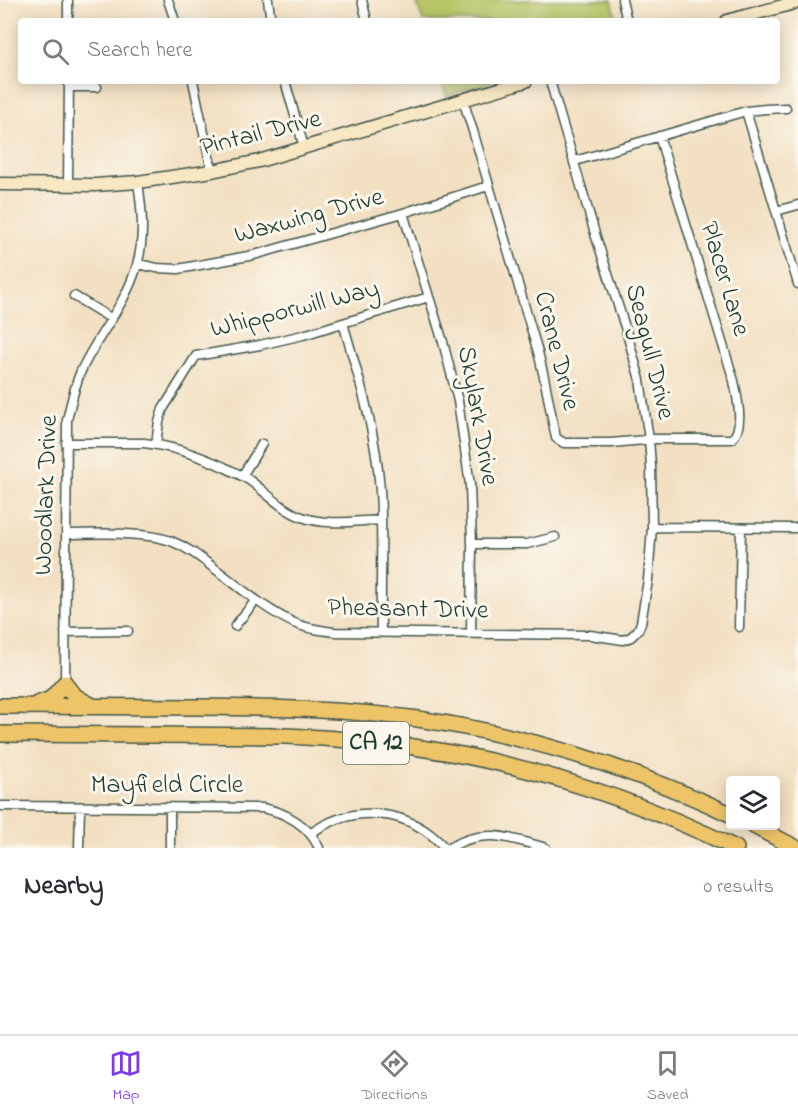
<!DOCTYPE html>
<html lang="en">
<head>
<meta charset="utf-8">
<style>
  body { margin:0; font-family:"Indie Flower",sans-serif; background:#f2f2f3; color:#2b2b33 }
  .controls { position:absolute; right:18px; bottom:18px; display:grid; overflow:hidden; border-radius:6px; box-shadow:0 3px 15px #0003 }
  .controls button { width:54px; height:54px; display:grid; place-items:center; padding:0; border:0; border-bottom:2px solid #e1e1e2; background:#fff; color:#2b2b33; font:30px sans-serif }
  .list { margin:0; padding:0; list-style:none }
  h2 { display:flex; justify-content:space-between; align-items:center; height:78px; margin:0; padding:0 24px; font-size:26px }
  h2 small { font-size:20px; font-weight:400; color:#7c7c81 }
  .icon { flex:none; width:33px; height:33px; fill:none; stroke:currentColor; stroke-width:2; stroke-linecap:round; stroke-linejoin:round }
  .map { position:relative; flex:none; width:798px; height:848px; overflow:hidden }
  .search { position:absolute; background:#fff; box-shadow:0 3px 15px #0003; left:18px; right:18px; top:18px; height:66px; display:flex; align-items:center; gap:15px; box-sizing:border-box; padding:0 21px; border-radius:6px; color:#7c7c81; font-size:22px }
  .sheet { height:186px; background:#fff }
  nav { display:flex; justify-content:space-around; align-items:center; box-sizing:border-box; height:84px; border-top:2px solid #e1e1e2; background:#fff; font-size:16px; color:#7c7c81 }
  nav a { display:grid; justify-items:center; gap:3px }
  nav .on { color:#7c3aed }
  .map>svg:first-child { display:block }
  .green { fill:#b7c567; stroke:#6b814e; stroke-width:1.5 }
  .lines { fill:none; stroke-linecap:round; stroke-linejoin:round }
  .street-casing { stroke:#3f5549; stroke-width:11 }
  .secondary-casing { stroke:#3f5549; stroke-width:15 }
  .highway-casing { stroke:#3f5549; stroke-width:18 }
  .street { stroke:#fff; stroke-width:8 }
  .secondary { stroke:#f8e7c3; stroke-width:12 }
  .highway { stroke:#eec469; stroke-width:15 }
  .labels { text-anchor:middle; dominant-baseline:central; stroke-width:6; stroke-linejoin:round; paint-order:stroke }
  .shield { fill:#fbf7ec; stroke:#61756b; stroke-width:1.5 }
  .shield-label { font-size:24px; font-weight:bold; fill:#1f3d34 }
  .street-label { font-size:26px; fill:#1f3d34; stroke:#fbf7ec }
</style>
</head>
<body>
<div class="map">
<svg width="798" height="848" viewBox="0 0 798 848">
  <rect width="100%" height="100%" fill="#fbf7ec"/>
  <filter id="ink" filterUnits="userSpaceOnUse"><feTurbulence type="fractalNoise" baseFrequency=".0167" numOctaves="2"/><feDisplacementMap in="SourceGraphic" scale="12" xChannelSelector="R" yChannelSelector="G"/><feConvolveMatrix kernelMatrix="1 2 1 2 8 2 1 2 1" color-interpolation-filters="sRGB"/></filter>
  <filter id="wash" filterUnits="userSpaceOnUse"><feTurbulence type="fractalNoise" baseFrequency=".008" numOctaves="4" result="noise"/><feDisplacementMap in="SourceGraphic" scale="24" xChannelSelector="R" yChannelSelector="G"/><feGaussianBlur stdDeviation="1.35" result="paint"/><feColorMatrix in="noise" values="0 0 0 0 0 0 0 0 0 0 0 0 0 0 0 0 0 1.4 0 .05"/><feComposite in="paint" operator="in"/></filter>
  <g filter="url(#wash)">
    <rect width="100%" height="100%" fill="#f3e0c3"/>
    <path class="green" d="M 416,0 L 612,0 L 617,21 L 423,21 Z
      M 442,81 L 494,81 L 446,96 Z"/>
  </g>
  <g filter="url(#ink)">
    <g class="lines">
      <defs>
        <path id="street" d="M 68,0 L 68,21
          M 168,0 L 175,21
          M 268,0 L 271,21
          M 362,0 L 367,21
          M 622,0 L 627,21
          M 193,81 L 212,171
          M 285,81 L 304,147
          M 69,87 L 97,87
          M 463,100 L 473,131 L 538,352 L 544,377 L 556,438 L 564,443 L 611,443 L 656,439 L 732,439 C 745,427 737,397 734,381 L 659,136
          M 746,111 L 798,284
          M 575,161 L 746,111 L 766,109 L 786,108
          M 68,185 L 69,81
          M 776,211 L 798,205
          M 403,213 L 443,342 L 458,401 L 470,485 L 472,544 L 471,633
          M 138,264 L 157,268 L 178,269 L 254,255 L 403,213 L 488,186
          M 74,296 L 112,319
          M 343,323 C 359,378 376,432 380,490 C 383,537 380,585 381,632
          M 66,443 L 144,443 C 172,446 198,455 224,467 C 232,471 241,475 249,480 C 266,492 282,510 302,517 C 326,526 356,521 381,520
          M 156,444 L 159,422 L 163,409 L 196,356 L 260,345 L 303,335 L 429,297
          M 242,476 L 262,444
          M 652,527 L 798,528
          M 66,534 C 96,534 144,531 171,541 C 189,548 203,560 218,571 C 242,589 266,610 294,623 C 307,629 320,630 334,632 L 590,635 L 623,640 L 631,637 L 638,630 L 641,623 L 648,580 L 652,527 L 651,466 L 649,439 L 640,380 L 626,330 L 596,237 L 550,81
          M 472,544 L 527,544 L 555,537
          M 235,626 L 256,600
          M 739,627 L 741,528
          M 65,632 L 128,631
          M 65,683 L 67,420 C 71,404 74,387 81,371 C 98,334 126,305 137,265 C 145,237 142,210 138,182
          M 0,806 L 262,808 C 285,812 309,825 319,848
          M 310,834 C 353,803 409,808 445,848
          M 79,848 L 80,807
          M 170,848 L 170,807
          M 449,848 C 484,827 511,838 546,848"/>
        <path id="secondary" d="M 727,21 L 798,2
          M 0,184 L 95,185 L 138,182 L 212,171 L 259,161 L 526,81"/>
        <path id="highway" d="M 37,704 L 51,699 L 65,683 C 71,696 80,699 91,705
          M 0,706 C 67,706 134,707 200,707 C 273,708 346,709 418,719 C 526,735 632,768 730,814
          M 0,734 L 287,736 C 330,738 372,741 414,747 C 526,763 634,799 736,848
          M 754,826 L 796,848"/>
      </defs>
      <use href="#street" class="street-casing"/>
      <use href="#secondary" class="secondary-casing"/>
      <use href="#highway" class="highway-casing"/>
      <use href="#street" class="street"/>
      <use href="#secondary" class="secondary"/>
      <use href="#highway" class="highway"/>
    </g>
  </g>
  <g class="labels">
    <rect class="shield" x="343" y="722" width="66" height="42" rx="4.5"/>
    <g class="shield-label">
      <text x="376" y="743">CA 12</text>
    </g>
    <g class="street-label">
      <text transform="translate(261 134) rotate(-14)">Pintail Drive</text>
      <text transform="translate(309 217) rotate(-15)">Waxwing Drive</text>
      <text transform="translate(724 279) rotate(73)">Placer Lane</text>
      <text transform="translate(295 310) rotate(-14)">Whipporwill Way</text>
      <text transform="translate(556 351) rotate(76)">Crane Drive</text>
      <text transform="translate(649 352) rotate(76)">Seagull Drive</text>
      <text transform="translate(477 416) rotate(80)">Skylark Drive</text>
      <text transform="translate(47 495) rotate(-88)">Woodlark Drive</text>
      <text transform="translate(408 610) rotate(1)">Pheasant Drive</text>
      <text x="167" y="786">Mayfield Circle</text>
    </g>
  </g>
</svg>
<div class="controls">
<button><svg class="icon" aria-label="layers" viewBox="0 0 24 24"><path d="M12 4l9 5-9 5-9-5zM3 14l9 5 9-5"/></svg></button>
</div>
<div class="search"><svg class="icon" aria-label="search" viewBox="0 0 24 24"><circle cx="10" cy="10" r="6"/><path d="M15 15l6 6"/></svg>Search here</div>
</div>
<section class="sheet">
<h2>Nearby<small>0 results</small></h2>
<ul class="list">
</ul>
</section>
<nav>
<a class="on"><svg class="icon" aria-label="map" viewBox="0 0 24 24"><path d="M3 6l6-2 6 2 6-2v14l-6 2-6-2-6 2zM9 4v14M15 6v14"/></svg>Map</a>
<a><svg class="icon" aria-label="directions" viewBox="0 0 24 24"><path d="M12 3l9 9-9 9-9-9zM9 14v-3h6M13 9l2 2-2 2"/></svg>Directions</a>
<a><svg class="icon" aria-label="saved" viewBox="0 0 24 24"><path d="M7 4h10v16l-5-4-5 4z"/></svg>Saved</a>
</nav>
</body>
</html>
